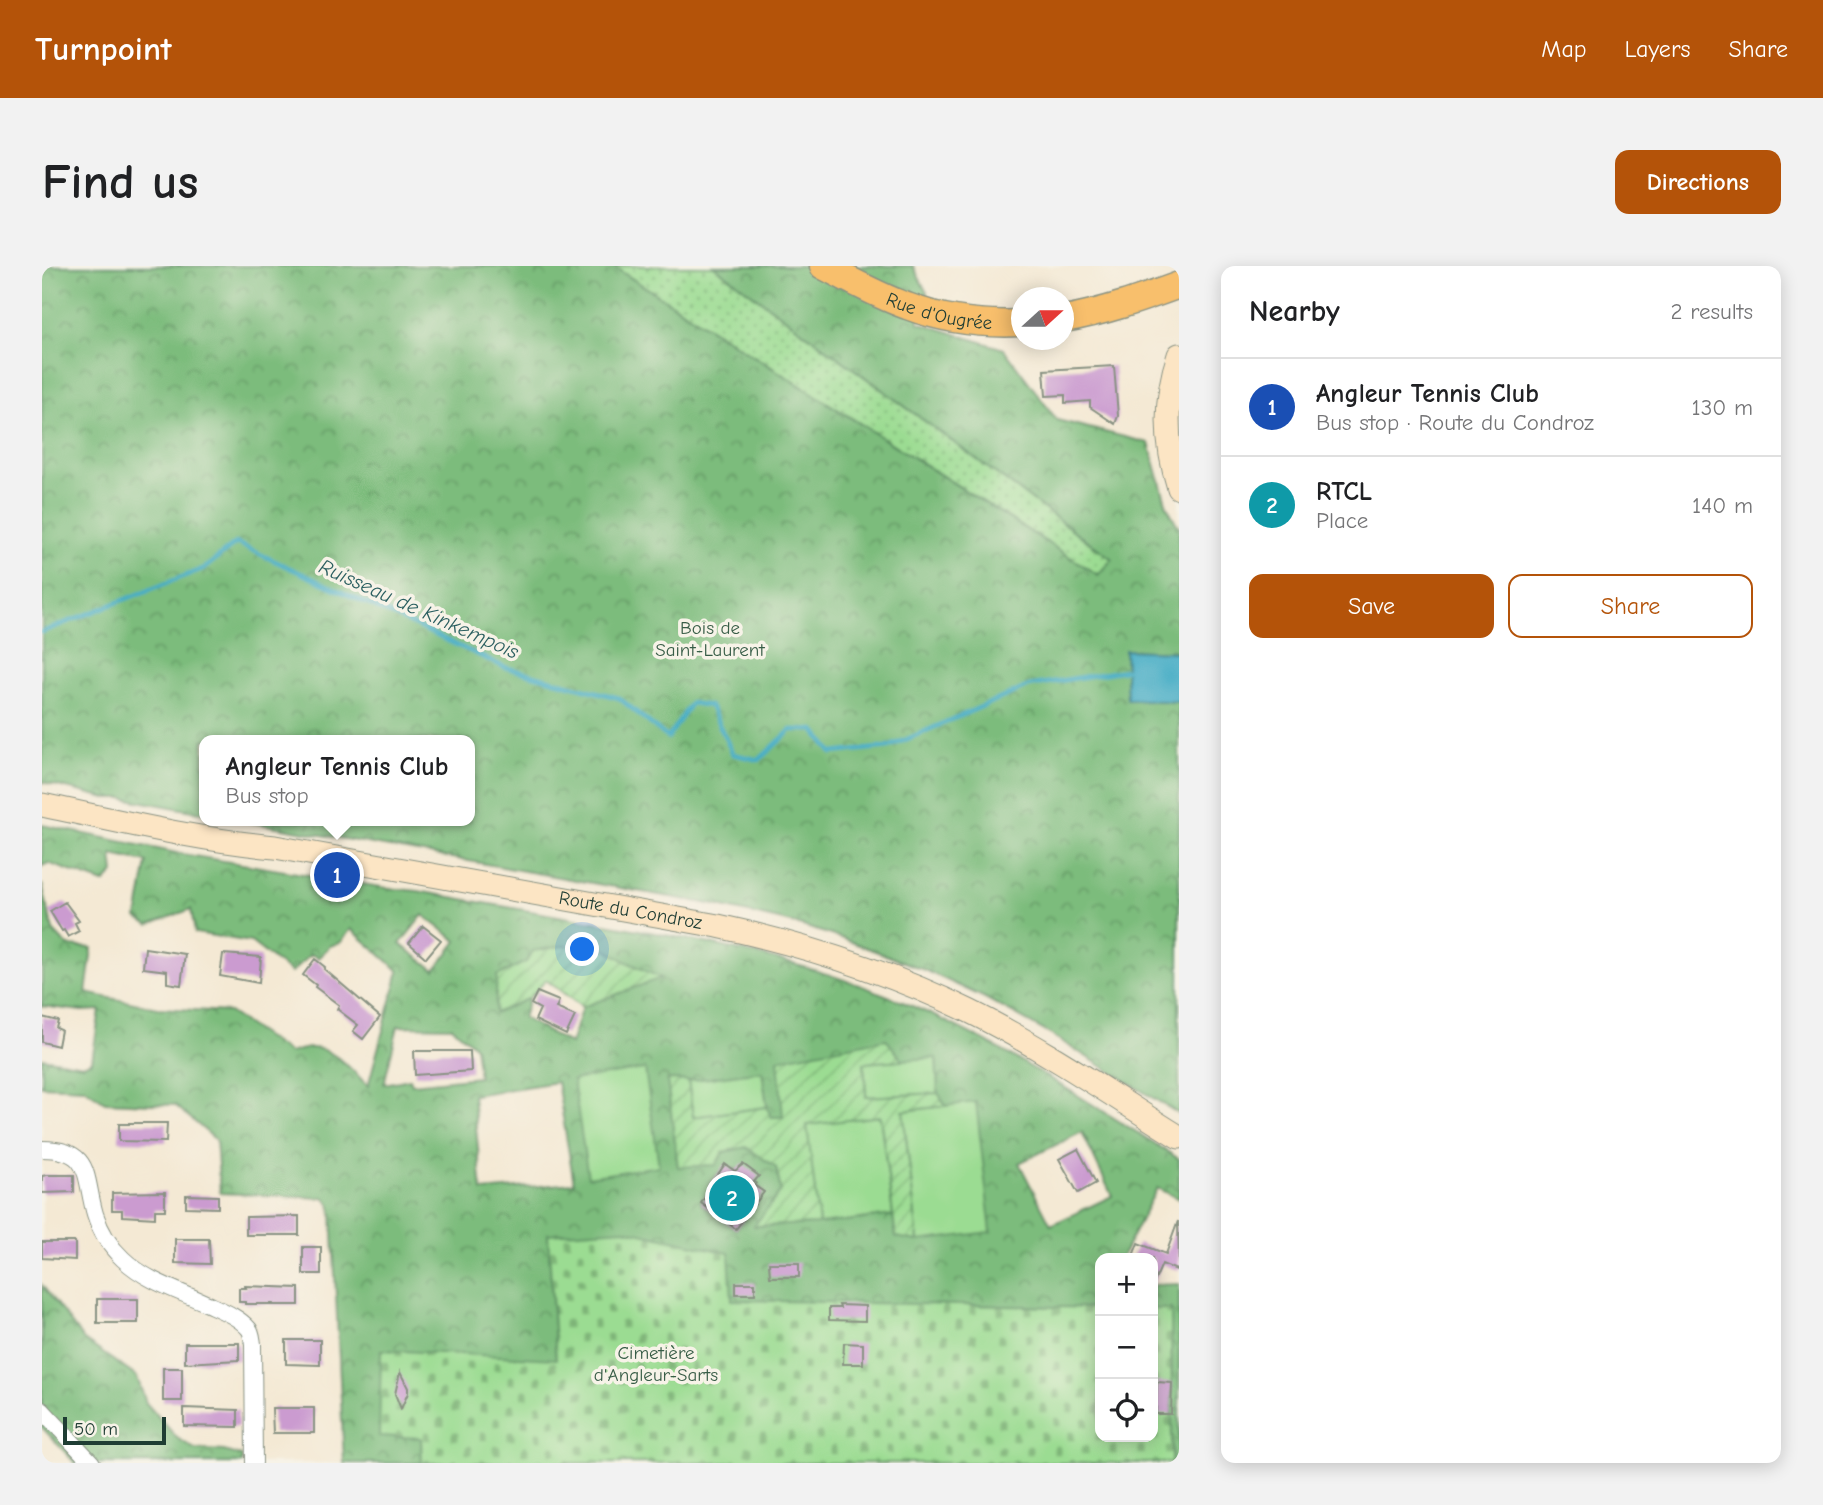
<!DOCTYPE html>
<html lang="en">
<head>
<meta charset="utf-8">
<style>
  body { margin:0; font-family:"Comic Neue",sans-serif; background:#f2f2f2; color:#202124 }
  .controls { position:absolute; right:21px; bottom:21px; display:grid; overflow:hidden; border-radius:14px; box-shadow:0 4px 18px #0003 }
  .controls button { width:63px; height:63px; display:grid; place-items:center; padding:0; border:0; border-bottom:2px solid #e0e0e0; background:#fff; color:#202124; font:35px sans-serif }
  .compass { position:absolute; left:969px; top:21px; width:63px; height:63px; border-radius:50%; background:#fff; box-shadow:0 4px 18px #0003; rotate:69deg }
  .scale { position:absolute; left:21px; bottom:18px; width:103px; box-sizing:border-box; padding-left:7px; border:4px solid #1f3d34; border-top:0; font-size:19px; line-height:24px; white-space:nowrap; color:#1f3d34; -webkit-text-stroke:5px #f7f3e8; paint-order:stroke }
  .you { position:absolute; left:541px; top:684px; width:24px; height:24px; margin:-18px; border:5px solid #fff; border-radius:50%; background:#1a73e8; box-shadow:0 0 0 10px #1a73e833 }
  .badge { display:grid; place-items:center; width:46px; height:46px; border-radius:50%; background:#b45309; color:#fff; font-size:23px; font-weight:700 }
  .pin { position:absolute; translate:-50% -50%; border:4px solid #fff; box-shadow:0 2px 7px #0006 }
  .popup { position:absolute; left:157px; top:469px; width:276px; height:91px; box-sizing:border-box; display:grid; place-content:center; border-radius:14px; background:#fff; filter:drop-shadow(0 2px 5px #0005); font-size:23px; white-space:nowrap; color:#757577 }
  .popup b { font-size:26px; color:#202124 }
  .popup::after { content:''; position:absolute; left:50%; top:100%; margin-left:-14px; border:14px solid transparent; border-top-color:#fff }
  .list { margin:0; padding:0; list-style:none }
  h2 { display:flex; justify-content:space-between; align-items:center; height:91px; margin:0; padding:0 28px; font-size:30px }
  h2 small { font-size:23px; font-weight:400; color:#757577 }
  .list li { display:grid; grid-template-columns:46px 1fr auto; gap:21px; align-items:center; box-sizing:border-box; height:98px; padding:0 28px; border-top:2px solid #e0e0e0 }
  .list b { display:block; font-size:26px; white-space:nowrap }
  .list p { margin:0; font-size:23px; white-space:nowrap; color:#757577 }
  .list em { font-size:23px; font-style:normal; color:#757577 }
  .actions { display:flex; gap:14px; padding:21px 28px }
  .actions a { flex:1; padding:16px 0; border:2px solid #b45309; border-radius:14px; text-align:center; font-size:24px; color:#b45309 }
  .actions .main { background:#b45309; color:#fff }
  .icon { flex:none; width:38px; height:38px; fill:none; stroke:currentColor; stroke-width:2; stroke-linecap:round; stroke-linejoin:round }
  .map { position:relative; flex:none; width:1137px; height:1197px; overflow:hidden; border-radius:14px }
  header { display:flex; align-items:center; gap:42px; box-sizing:border-box; height:98px; padding:0 35px; background:#b45309; color:#fff }
  header strong { font-size:33px }
  nav { display:flex; gap:38px; margin-inline-start:auto; font-size:24px }
  .intro { display:flex; align-items:center; justify-content:space-between; box-sizing:border-box; height:168px; padding:0 42px }
  h1 { margin:0; font-size:49px }
  .button { padding:18px 32px; border-radius:14px; background:#b45309; color:#fff; font-size:24px; font-weight:700 }
  main { display:flex; gap:42px; padding:0 42px }
  aside { flex:1; background:#fff; border-radius:14px; box-shadow:0 4px 18px #0003 }
  .map>svg:first-child { display:block }
  .grass { fill:url(#grass-dots); stroke:#5d8c63; stroke-width:2 }
  .forest { fill:url(#forest-crowns); stroke:#4e7c58; stroke-width:2; fill-rule:evenodd }
  .cemetery { fill:url(#cemetery-stones); stroke:#5d8c63; stroke-width:2 }
  .park { fill:#9bdc92; stroke:#5d8c63; stroke-width:2 }
  .garden { fill:url(#garden-furrows); stroke:#5d8c63; stroke-width:2 }
  .water { fill:#46adc6; stroke:#32757d; stroke-width:2 }
  .lines { fill:none; stroke-linecap:round; stroke-linejoin:round }
  .stream { stroke:#46adc6; stroke-width:4.5 }
  .building { fill:#cb9bd0 }
  .minor-casing { stroke:#8a9384; stroke-width:18 }
  .secondary-casing { stroke:#8a9384; stroke-width:25 }
  .primary-casing { stroke:#8a9384; stroke-width:29 }
  .minor { stroke:#fff; stroke-width:16 }
  .secondary { stroke:#fce5c4; stroke-width:23 }
  .primary { stroke:#f8bf6c; stroke-width:26 }
  .labels { text-anchor:middle; dominant-baseline:central; stroke-width:7; stroke-linejoin:round; paint-order:stroke }
  .street-label { font-size:19px; fill:#1f3d34; stroke:#f7f3e8 }
  .park-label { font-size:19px; fill:#385d47; stroke:#f7f3e8 }
  .water-label { font-size:21px; font-style:italic; fill:#2b5f60; stroke:#f7f3e8 }
</style>
</head>
<body>
<header>
<strong>Turnpoint</strong>
<nav><a>Map</a><a>Layers</a><a>Share</a></nav>
</header>
<div class="intro"><h1>Find us</h1><a class="button">Directions</a></div>
<main>
<div class="map">
<svg width="1137" height="1197" viewBox="0 0 1137 1197">
  <defs>
    <pattern id="grass-dots" width="8" height="8" patternUnits="userSpaceOnUse" patternTransform="scale(1.75)"><rect width="8" height="8" fill="#9bdc92"/><path d="M2 2h.1M6 6h.1" fill="none" stroke="#7eb478" stroke-width="1.8" stroke-linecap="round"/></pattern>
    <pattern id="forest-crowns" width="20" height="18" patternUnits="userSpaceOnUse" patternTransform="scale(1.75)"><rect width="20" height="18" fill="#7cbc7c"/><path d="M2 6a3 3 0 1 1 6 0M12 15a3 3 0 1 1 6 0" fill="none" stroke="#659a66"/></pattern>
    <pattern id="cemetery-stones" width="16" height="16" patternUnits="userSpaceOnUse" patternTransform="scale(1.75)"><rect width="16" height="16" fill="#9bdc92"/><path d="M2 7V4a2 2 0 0 1 4 0v3zM10 15v-3a2 2 0 0 1 4 0v3z" fill="#7eb478"/></pattern>
    <pattern id="garden-furrows" width="10" height="10" patternUnits="userSpaceOnUse" patternTransform="scale(1.75)"><rect width="10" height="10" fill="#9bdc92"/><path d="M-1 1l2-2M0 10L10 0M9 11l2-2" fill="none" stroke="#7eb478"/></pattern>
  </defs>
  <rect width="100%" height="100%" fill="#f7f3e8"/>
  <filter id="ink" filterUnits="userSpaceOnUse"><feTurbulence type="fractalNoise" baseFrequency=".0143" numOctaves="2"/><feDisplacementMap in="SourceGraphic" scale="14" xChannelSelector="R" yChannelSelector="G"/><feConvolveMatrix kernelMatrix="1 2 1 2 8 2 1 2 1" color-interpolation-filters="sRGB"/></filter>
  <filter id="wash" filterUnits="userSpaceOnUse"><feTurbulence type="fractalNoise" baseFrequency=".00686" numOctaves="4" result="noise"/><feDisplacementMap in="SourceGraphic" scale="28" xChannelSelector="R" yChannelSelector="G"/><feGaussianBlur stdDeviation="1.57" result="paint"/><feColorMatrix in="noise" values="0 0 0 0 0 0 0 0 0 0 0 0 0 0 0 0 0 1.4 0 .05"/><feComposite in="paint" operator="in"/></filter>
  <g filter="url(#wash)">
    <rect width="100%" height="100%" fill="#f4e9d4"/>
    <path class="grass" d="M 570,0 L 672,0 L 1070,293 L 1056,309 Z"/>
    <path class="forest" d="M 0,0 L 570,0 L 1056,309 L 1070,293 L 672,0 L 871,0 L 885,27 L 876,56 L 962,83 L 1015,154 L 1107,177 L 1125,240 L 1137,262 L 1137,386 L 1083,384 L 1085,433 L 1137,436 L 1137,848 L 1003,765 L 943,732 L 883,704 L 799,672 L 754,658 L 668,638 L 201,555 L 428,555 L 428,474 L 162,474 L 162,547 L 80,532 L 64,532 L 0,516 Z
      M 0,559 L 140,588 L 345,622 L 376,625 C 442,637 508,649 575,660 C 664,676 752,693 836,726 C 944,767 1040,832 1137,893 L 1137,933 L 1115,922 L 1079,992 L 1058,992 L 1058,1042 L 689,1034 L 506,968 L 514,1094 L 339,1084 L 379,1172 L 380,1197 L 302,1197 L 290,947 L 288,938 L 283,932 L 178,927 L 174,874 L 133,839 L 63,836 L 42,822 L 0,820 L 0,792 L 41,799 L 50,795 L 58,744 L 40,745 L 0,740 L 0,618 L 11,664 L 26,680 L 50,682 L 44,727 L 116,742 L 187,746 L 247,787 C 254,785 262,782 269,782 C 291,781 312,806 326,820 L 357,705 L 309,663 L 299,676 L 288,680 L 276,692 L 269,688 L 249,707 L 209,676 L 153,667 L 149,643 L 107,659 L 95,652 L 105,596 L 70,589 L 72,607 L 62,617 L 6,597 L 0,601 ZM 381,649 L 415,675 L 393,704 L 358,678 ZM 484,696 L 587,697 L 618,712 L 540,741 L 528,778 L 481,752 L 487,732 L 454,747 L 455,710 ZM 356,760 L 410,761 L 433,780 L 437,811 L 370,818 L 368,813 L 342,818 ZM 844,773 L 860,794 L 894,792 L 896,827 L 904,840 L 934,837 L 876,975 L 854,971 L 851,949 L 777,958 L 713,960 L 739,925 L 734,901 L 704,881 L 681,886 L 636,901 L 626,814 L 646,815 L 720,805 L 725,841 L 729,852 L 742,851 ZM 515,816 L 532,917 L 440,925 L 431,829 ZM 1040,866 L 1070,930 L 1009,959 L 977,897 ZM 684,899 L 693,905 L 695,903 L 696,903 L 714,917 L 712,919 L 722,926 L 694,963 L 659,937 L 670,922 L 668,919 Z
      M 1137,1018 L 1137,1197 L 1130,1197 L 1129,1044 L 1111,1043 L 1111,1019 Z
      M 0,1019 L 42,1074 L 95,1111 L 104,1137 L 135,1172 L 153,1183 L 182,1185 L 200,1190 L 200,1197 L 33,1197 L 0,1161 Z"/>
    <path class="cemetery" d="M 582,963 L 687,987 L 690,1034 L 1058,1042 L 1058,1171 L 1111,1171 L 1111,1043 L 1129,1043 L 1130,1197 L 380,1197 L 379,1172 L 337,1170 L 339,1084 L 514,1093 L 506,968 Z"/>
    <path class="park" d="M 894,792 L 896,827 L 824,831 L 822,796 Z
      M 603,803 L 617,900 L 546,911 L 531,814 Z
      M 720,805 L 725,841 L 651,851 L 646,815 Z
      M 934,836 L 949,966 L 876,975 L 861,845 Z
      M 838,850 L 851,949 L 777,958 L 764,859 Z"/>
    <path class="garden" d="M 550,675 L 587,697 L 619,712 L 540,741 L 504,714 L 487,732 L 453,747 L 455,710 L 484,696 L 491,685 Z
      M 844,773 L 860,794 L 822,797 L 824,831 L 896,827 L 904,840 L 861,845 L 876,975 L 854,971 L 838,850 L 765,859 L 777,958 L 712,960 L 739,925 L 734,901 L 704,881 L 681,886 L 674,899 L 636,901 L 625,814 L 646,815 L 651,851 L 725,841 L 729,851 L 741,851 L 736,793 Z"/>
    <path class="water" d="M 1083,384 L 1137,386 L 1137,436 L 1085,433 Z"/>
    <g class="lines">
      <path class="stream" d="M 0,366 L 163,302 L 194,277 L 462,401 L 577,432 L 626,472 L 649,437 L 668,440 L 691,488 L 717,494 L 749,464 L 772,464 L 790,487 L 847,481 L 987,420 L 1083,404"/>
    </g>
    <g id="blocks">
      <path class="building" d="M 1072,100 L 1076,150 L 1073,158 L 1048,141 L 1048,135 L 1023,137 L 1023,129 L 1004,130 L 1002,104 Z
        M 23,636 L 37,655 L 33,657 L 37,665 L 26,671 L 22,664 L 20,665 L 8,645 Z
        M 381,660 L 399,674 L 384,692 L 367,677 Z
        M 103,682 L 143,688 L 139,719 L 125,717 L 125,705 L 101,702 Z
        M 181,688 L 219,691 L 217,717 L 178,710 Z
        M 273,693 L 283,701 L 282,703 L 338,751 L 321,773 L 311,765 L 316,759 L 295,743 L 297,739 L 273,721 L 274,719 L 261,709 Z
        M 495,726 L 517,735 L 514,742 L 533,750 L 524,769 L 493,754 L 498,743 L 489,738 Z
        M 0,751 L 16,755 L 14,762 L 19,764 L 16,780 L 0,776 Z
        M 372,785 L 428,785 L 429,805 L 373,809 Z
        M 87,857 L 125,857 L 124,876 L 77,875 L 77,858 L 87,858 Z
        M 1036,883 L 1054,917 L 1036,927 L 1017,893 Z
        M 683,898 L 693,905 L 701,898 L 717,910 L 712,916 L 714,917 L 712,919 L 722,926 L 694,963 L 659,937 L 670,922 L 668,920 Z
        M 5,909 L 32,909 L 32,926 L 0,927 L 0,910 Z
        M 123,926 L 123,944 L 113,944 L 113,952 L 80,950 L 80,944 L 70,944 L 70,927 Z
        M 144,929 L 176,930 L 176,942 L 144,941 Z
        M 257,950 L 257,969 L 204,969 L 204,951 Z
        M 1136,955 L 1137,1005 L 1120,998 L 1111,1019 L 1111,992 L 1097,992 L 1091,990 L 1096,977 L 1124,988 Z
        M 133,973 L 167,973 L 168,998 L 133,997 Z
        M 0,976 L 33,976 L 33,994 L 0,992 Z
        M 261,981 L 279,981 L 279,1008 L 261,1008 Z
        M 727,997 L 757,997 L 757,1011 L 728,1011 Z
        M 694,1017 L 713,1017 L 713,1028 L 694,1028 Z
        M 203,1020 L 257,1022 L 257,1039 L 229,1039 L 230,1038 L 203,1038 L 203,1036 L 197,1036 L 197,1022 L 204,1022 Z
        M 55,1033 L 96,1033 L 96,1057 L 55,1057 Z
        M 797,1039 L 823,1040 L 823,1055 L 787,1054 L 787,1042 L 798,1042 Z
        M 244,1074 L 278,1074 L 278,1099 L 244,1098 Z
        M 143,1077 L 197,1077 L 197,1094 L 143,1097 Z
        M 802,1077 L 821,1078 L 821,1098 L 801,1098 Z
        M 121,1102 L 140,1102 L 140,1135 L 121,1135 Z
        M 358,1106 L 366,1122 L 366,1127 L 359,1143 L 353,1128 Z
        M 1115,1116 L 1130,1117 L 1129,1148 L 1114,1148 Z
        M 142,1142 L 196,1144 L 196,1161 L 142,1160 Z
        M 230,1142 L 272,1142 L 272,1167 L 231,1167 Z"/>
    </g>
  </g>
  <g filter="url(#ink)">
    <use href="#blocks" fill-opacity="0" stroke="#8a9384" stroke-width="2"/>
    <g class="lines">
      <defs>
        <path id="minor" d="M 0,883 C 51,883 42,911 53,948 C 58,964 68,981 81,993 C 104,1015 137,1025 166,1038 C 179,1044 197,1051 207,1063 C 210,1067 210,1072 211,1078 L 212,1197
          M 0,1144 L 50,1197"/>
        <g id="secondary">
          <path d="M 1137,89 C 1122,133 1123,178 1137,222"/>
          <path id="s1" d="M 0,539 C 77,555 155,574 233,581 L 676,660 C 763,679 847,706 927,745 C 1000,781 1068,828 1137,871"/>
        </g>
        <g id="primary">
          <path id="s2" d="M 781,0 C 808,14 836,30 865,40 C 902,54 941,59 980,57"/>
          <path d="M 1022,53 C 1062,46 1099,33 1137,19"/>
        </g>
      </defs>
      <use href="#minor" class="minor-casing"/>
      <use href="#secondary" class="secondary-casing"/>
      <use href="#primary" class="primary-casing"/>
      <use href="#minor" class="minor"/>
      <use href="#secondary" class="secondary"/>
      <use href="#primary" class="primary"/>
    </g>
  </g>
  <g class="labels">
    <g class="street-label">
      <text stroke="none"><textPath href="#s2" startOffset="126">Rue d'Ougrée</textPath></text>
      <text stroke="none"><textPath href="#s1" startOffset="598">Route du Condroz</textPath></text>
    </g>
    <g class="park-label">
      <text x="668" y="362">Bois de<tspan x="668" dy="22">Saint-Laurent</tspan></text>
      <text x="614" y="1087">Cimetière<tspan x="614" dy="22">d'Angleur-Sarts</tspan></text>
    </g>
    <g class="water-label">
      <text transform="translate(377 343) rotate(24)">Ruisseau de Kinkempois</text>
    </g>
  </g>
</svg>
<div class="controls">
<button>+</button>
<button>−</button>
<button><svg class="icon" aria-label="locate" viewBox="0 0 24 24"><circle cx="12" cy="12" r="6"/><path d="M12 2v4M12 18v4M2 12h4M18 12h4"/></svg></button>
</div>
<svg class="compass" viewBox="-18 -18 36 36"><path d="M0-13l5 13h-10z" fill="#e53935"/><path d="M0 13l5-13h-10z" fill="#757577"/></svg>
<div class="scale">50 m</div>
<div class="you"></div>
<div class="pin badge" style="left:295px;top:609px;background:#1a4fb4">1</div>
<div class="popup"><b>Angleur Tennis Club</b>Bus stop</div>
<div class="pin badge" style="left:690px;top:932px;background:#0f9aa8">2</div>
</div>
<aside>
<h2>Nearby<small>2 results</small></h2>
<ul class="list">
<li><span class="badge" style="background:#1a4fb4">1</span><div><b>Angleur Tennis Club</b><p>Bus stop · Route du Condroz</p></div><em>130 m</em></li>
<li><span class="badge" style="background:#0f9aa8">2</span><div><b>RTCL</b><p>Place</p></div><em>140 m</em></li>
</ul>
<div class="actions"><a class="main">Save</a><a>Share</a></div>
</aside>
</main>
</body>
</html>
